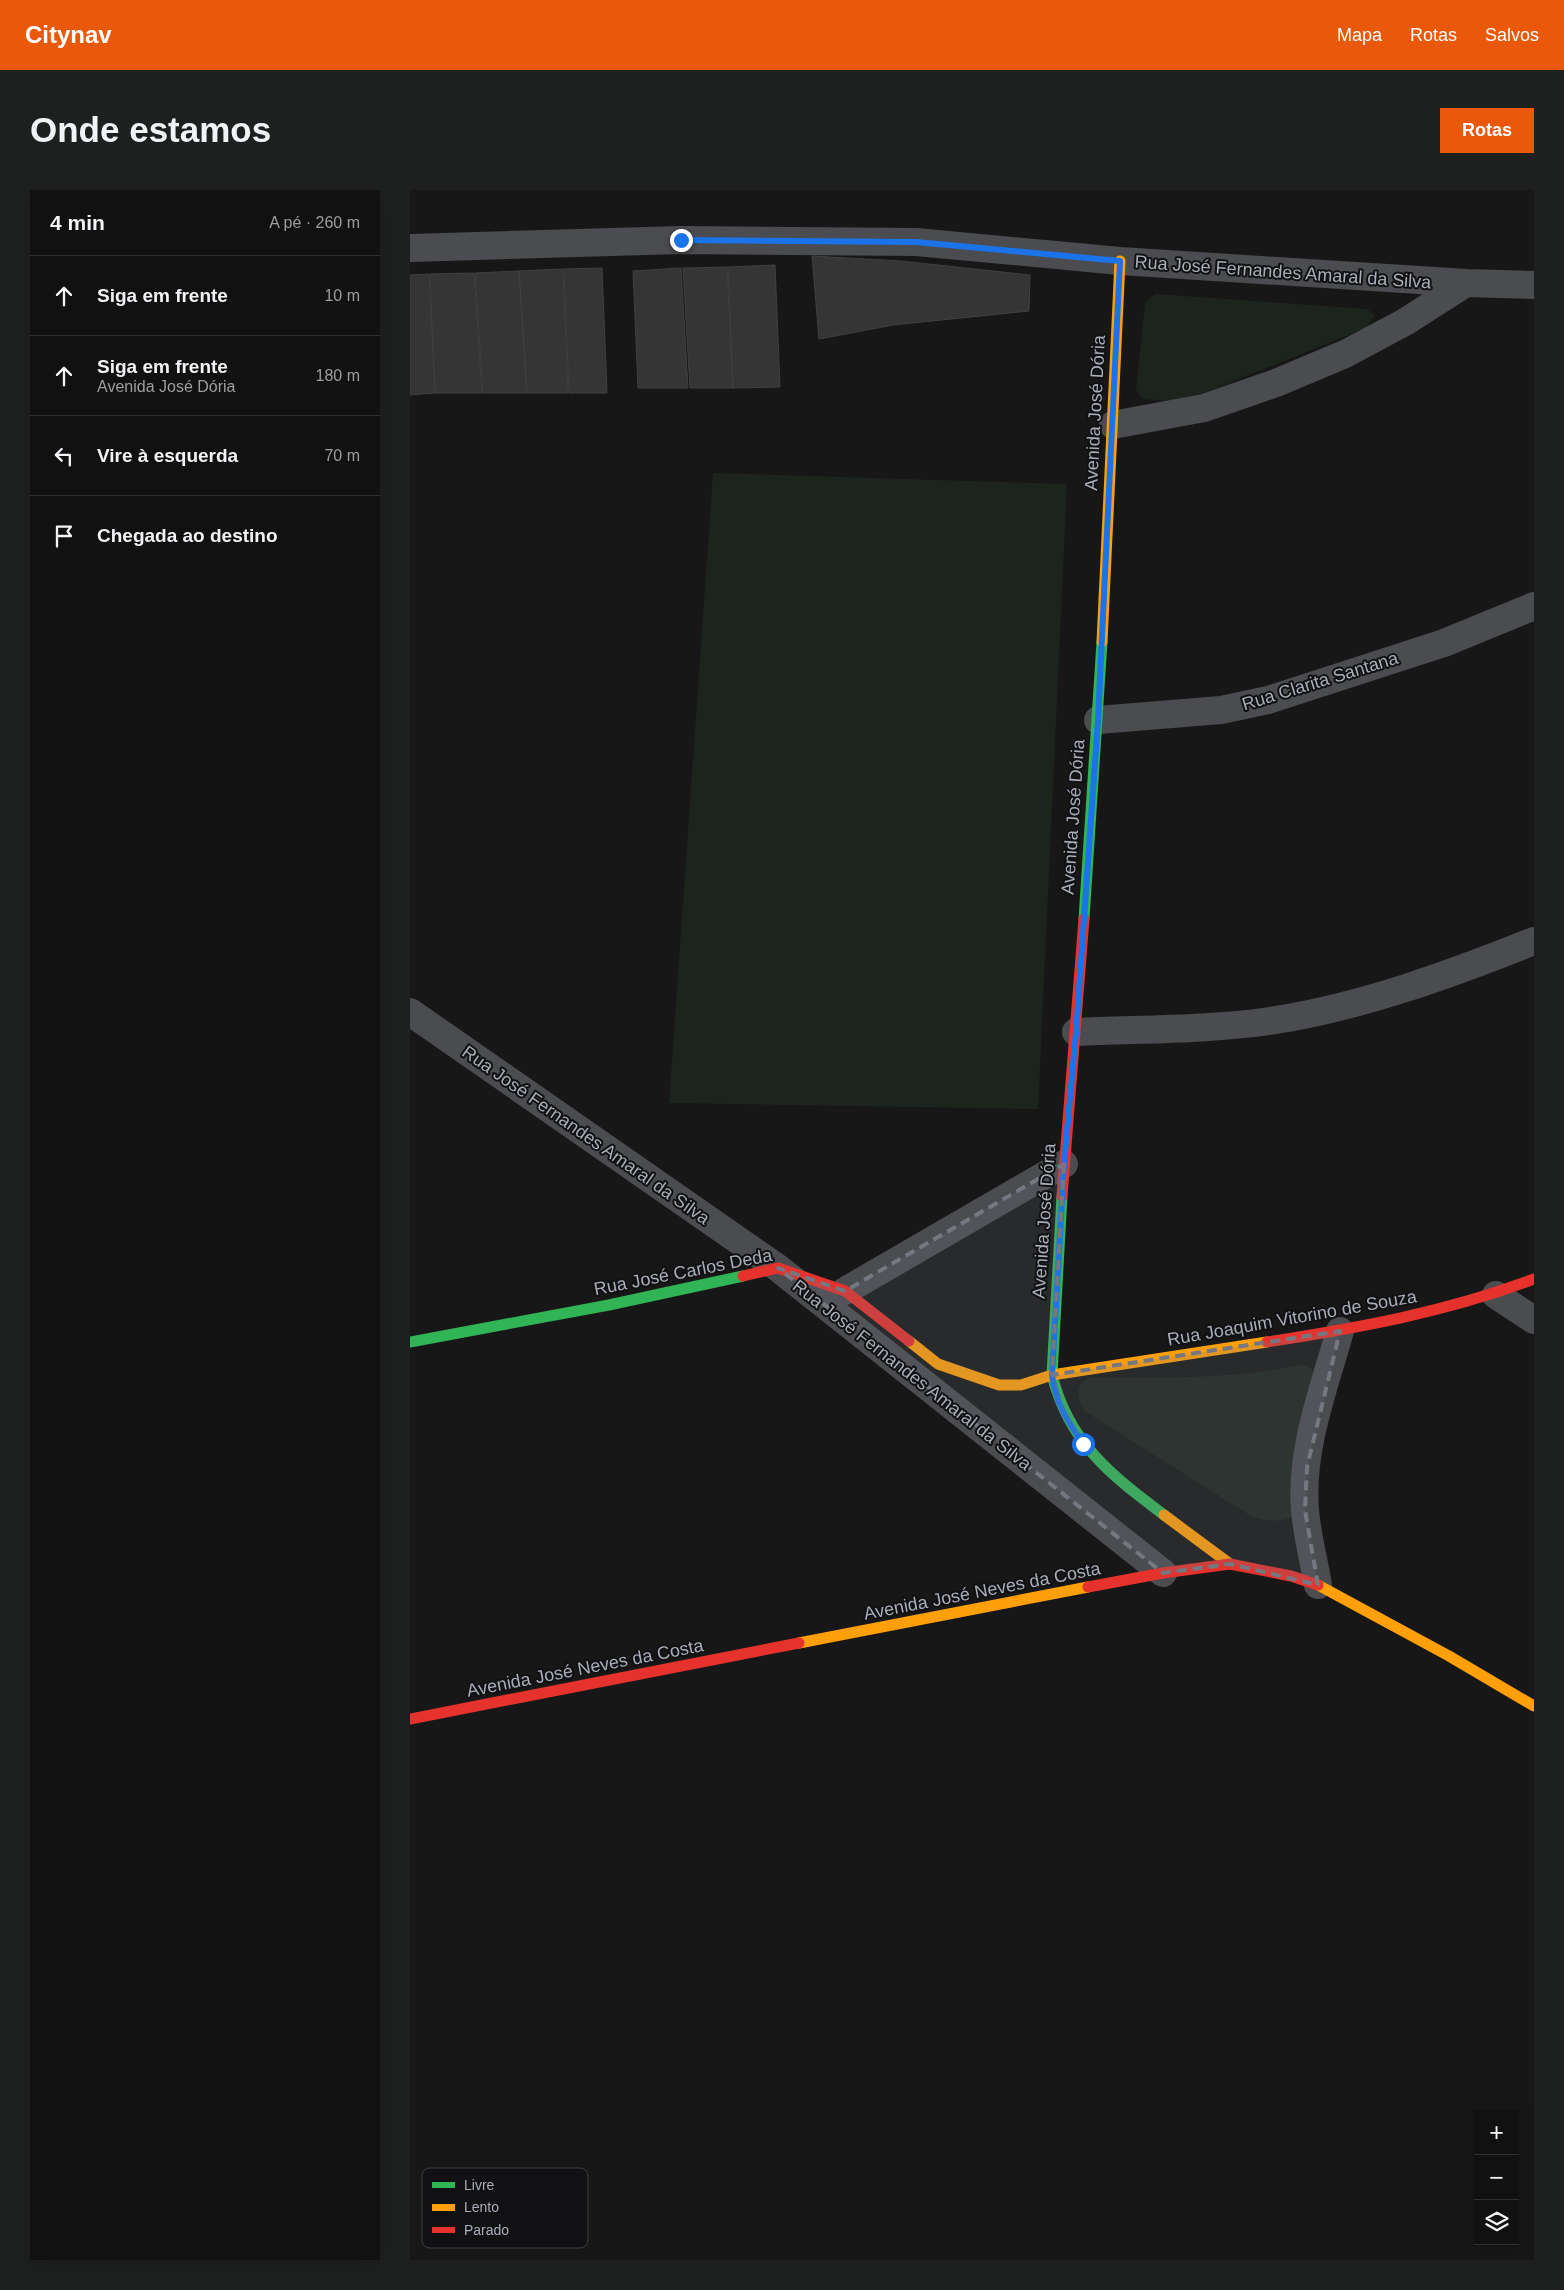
<!DOCTYPE html>
<html lang="pt">
<head>
<meta charset="utf-8">
<style>
  body { margin:0; font-family:Helvetica,sans-serif; background:#1e1f1f; color:#f1f3f6 }
  .controls { position:absolute; right:15px; bottom:15px; display:grid; overflow:hidden; border-radius:0px; box-shadow:0 5px 20px #0002 }
  .controls button { width:45px; height:45px; display:grid; place-items:center; padding:0; border:0; border-bottom:1px solid #303131; background:#111; color:#f1f3f6; font:25px sans-serif }
  .stop { position:absolute; width:15px; height:15px; margin:-11px; border:4px solid #1a73e8; border-radius:50%; background:#fff }
  .stop.end { background:#1a73e8; border-color:#fff; box-shadow:0 1px 5px #0008 }
  .list { margin:0; padding:0; list-style:none }
  h2 { display:flex; justify-content:space-between; align-items:center; height:65px; margin:0; padding:0 20px; font-size:21px }
  h2 small { font-size:16px; font-weight:400; color:#9c9d9f }
  .list li { display:grid; grid-template-columns:32px 1fr auto; gap:15px; align-items:center; box-sizing:border-box; height:80px; padding:0 20px; border-top:1px solid #303131 }
  .list b { display:block; font-size:19px; white-space:nowrap }
  .list p { margin:0; font-size:16px; white-space:nowrap; color:#9c9d9f }
  .list em { font-size:16px; font-style:normal; color:#9c9d9f }
  .icon { flex:none; width:28px; height:28px; fill:none; stroke:currentColor; stroke-width:2; stroke-linecap:round; stroke-linejoin:round }
  .map { position:relative; flex:none; width:1124px; height:2070px; overflow:hidden; border-radius:0px }
  header { display:flex; align-items:center; gap:30px; box-sizing:border-box; height:70px; padding:0 25px; background:#ea580c; color:#fff }
  header strong { font-size:24px }
  nav { display:flex; gap:28px; margin-inline-start:auto; font-size:18px }
  .intro { display:flex; align-items:center; justify-content:space-between; box-sizing:border-box; height:120px; padding:0 30px }
  h1 { margin:0; font-size:35px }
  .button { padding:12px 22px; border-radius:0px; background:#ea580c; color:#fff; font-size:18px; font-weight:700 }
  main { display:flex; gap:30px; padding:0 30px }
  aside { flex:1; background:#111; border-radius:0px; box-shadow:0 5px 20px #0002 }
  .map>svg:first-child { display:block }
  .green { fill:#1d241e }
  .building { fill:#353536; stroke:#3f4043 }
  .lines { fill:none; stroke-linecap:round; stroke-linejoin:round }
  .street { stroke:#4b4c50; stroke-width:28 }
  .fast { stroke:#30b455; stroke-width:11 }
  .slow { stroke:#ff9f0a; stroke-width:11 }
  .jam { stroke:#e5322d; stroke-width:11 }
  .route { stroke:#1a73e8; stroke-width:6 }
  .marked { fill:#757880; fill-opacity:0.2; stroke:#757880; stroke-width:4; stroke-dasharray:10 6; stroke-linejoin:round }
  .labels { text-anchor:middle; dominant-baseline:central; stroke-width:4; stroke-linejoin:round; paint-order:stroke }
  .street-label { font-size:18px; fill:#a8adb8; stroke:#111113 }
  .key { fill:#111113; stroke:#3e4045; stroke-width:1 }
  .key-label { font-size:14px; fill:#a8adb8 }
</style>
</head>
<body>
<header>
<strong>Citynav</strong>
<nav><a>Mapa</a><a>Rotas</a><a>Salvos</a></nav>
</header>
<div class="intro"><h1>Onde estamos</h1><a class="button">Rotas</a></div>
<main>
<aside>
<h2>4 min<small>A pé · 260 m</small></h2>
<ul class="list">
<li><svg class="icon" aria-label="ahead" viewBox="0 0 24 24"><path d="M12 20V5M6 11l6-6 6 6"/></svg><div><b>Siga em frente</b></div><em>10 m</em></li>
<li><svg class="icon" aria-label="ahead" viewBox="0 0 24 24"><path d="M12 20V5M6 11l6-6 6 6"/></svg><div><b>Siga em frente</b><p>Avenida José Dória</p></div><em>180 m</em></li>
<li><svg class="icon" aria-label="left" viewBox="0 0 24 24"><path d="M17 20v-9H6M10 6l-5 5 5 5"/></svg><div><b>Vire à esquerda</b></div><em>70 m</em></li>
<li><svg class="icon" aria-label="arrive" viewBox="0 0 24 24"><path d="M6 21V4h12l-3 4 3 4H6"/></svg><div><b>Chegada ao destino</b></div></li>
</ul>
</aside>
<div class="map">
<svg width="1124" height="2070" viewBox="0 0 1124 2070">
  <rect width="100%" height="100%" fill="#171717"/>
  <path class="green" d="M 745,104 L 957,119 L 965,125 L 956,138 L 789,205 L 758,211 L 733,209 L 726,201 L 735,113 Z
    M 303,283 L 657,294 L 628,919 L 259,913 Z
    M 892,1174 L 906,1181 L 888,1324 C 873,1333 857,1332 841,1326 L 673,1220 C 668,1205 664,1199 678,1188 C 745,1187 827,1190 892,1174 Z"/>
  <path class="building" d="M 402,66 L 491,71 L 620,85 L 619,121 L 483,135 L 409,149 Z
    M 365,75 L 370,197 L 323,198 L 318,77 Z
    M 317,77 L 323,198 L 280,198 L 273,78 Z
    M 192,78 L 197,203 L 159,203 L 154,79 Z
    M 271,78 L 278,198 L 228,198 L 223,81 Z
    M 153,79 L 158,203 L 117,203 L 109,81 Z
    M 109,81 L 117,203 L 73,203 L 65,83 Z
    M 64,83 L 72,203 L 25,203 L 20,84 Z
    M 19,84 L 25,203 L 0,205 L 0,85 Z"/>
  <g class="lines">
    <path class="street" d="M 0,58 L 271,50 L 506,52 L 710,71 L 1056,93 L 1124,95
      M 703,235 L 794,218 L 866,193 L 935,164 L 995,132 L 1056,93
      M 688,530 L 811,520 L 858,510 L 1034,453 L 1124,416
      M 0,822 L 368,1078 L 753,1383
      M 666,842 C 729,839 798,840 860,831 C 951,817 1039,785 1124,751
      M 435,1101 L 654,974
      M 1086,1105 L 1124,1130
      M 908,1395 C 904,1371 897,1345 895,1320 C 890,1260 914,1198 930,1141"/>
    <path class="fast" d="M 674,729 L 692,452
      M 652,1006 L 642,1185 C 659,1253 701,1285 754,1325
      M 0,1152 L 199,1115 L 333,1086"/>
    <path class="slow" d="M 692,452 L 710,71
      M 499,1151 L 528,1174 L 589,1195 L 611,1195 L 642,1185 L 857,1152
      M 754,1325 L 820,1374
      M 908,1395 L 1039,1466 L 1124,1516
      M 389,1453 L 678,1397"/>
    <path class="jam" d="M 652,1006 L 674,729
      M 333,1086 L 368,1078 L 435,1101 L 499,1151
      M 857,1152 C 948,1138 1037,1122 1124,1089
      M 678,1397 L 753,1383 L 820,1374 L 881,1386 L 908,1395
      M 0,1529 L 389,1453"/>
  </g>
  <g class="lines">
    <path class="route" d="M 271,50 L 506,52 L 710,71 L 688,530 L 666,842 L 654,974 L 642,1185 C 646,1214 657,1230 673,1254"/>
  </g>
  <path class="marked" d="M 654,974 L 642,1185 L 930,1141 L 897,1277 L 895,1320 L 908,1395 L 820,1374 L 753,1383 L 368,1078 L 435,1101 Z"/>
  <g class="labels">
    <g class="street-label">
      <text transform="translate(873 82) rotate(4)">Rua José Fernandes Amaral da Silva</text>
      <text transform="translate(685 223) rotate(-87)">Avenida José Dória</text>
      <text transform="translate(910 491) rotate(-17)">Rua Clarita Santana</text>
      <text transform="translate(663 627) rotate(-86)">Avenida José Dória</text>
      <text transform="translate(176 945) rotate(35)">Rua José Fernandes Amaral da Silva</text>
      <text transform="translate(634 1031) rotate(-86)">Avenida José Dória</text>
      <text transform="translate(273 1082) rotate(-11)">Rua José Carlos Deda</text>
      <text transform="translate(882 1128) rotate(-10)">Rua Joaquim Vitorino de Souza</text>
      <text transform="translate(502 1185) rotate(38)">Rua José Fernandes Amaral da Silva</text>
      <text transform="translate(572 1401) rotate(-11)">Avenida José Neves da Costa</text>
      <text transform="translate(175 1478) rotate(-11)">Avenida José Neves da Costa</text>
    </g>
  </g>
  <rect x="12" y="1978" width="166" height="80" rx="8" class="key"/>
  <rect x="22" y="1992" width="23" height="6" fill="#30b455"/>
  <rect x="22" y="2014" width="23" height="7" fill="#ff9f0a"/>
  <rect x="22" y="2037" width="23" height="6" fill="#e5322d"/>
  <g class="key-label">
    <text x="54" y="2000">Livre</text>
    <text x="54" y="2022">Lento</text>
    <text x="54" y="2045">Parado</text>
  </g>
</svg>
<div class="controls">
<button>+</button>
<button>−</button>
<button><svg class="icon" aria-label="layers" viewBox="0 0 24 24"><path d="M12 4l9 5-9 5-9-5zM3 14l9 5 9-5"/></svg></button>
</div>
<div class="stop" style="left:673px;top:1254px"></div>
<div class="stop end" style="left:271px;top:50px"></div>
</div>
</main>
</body>
</html>
